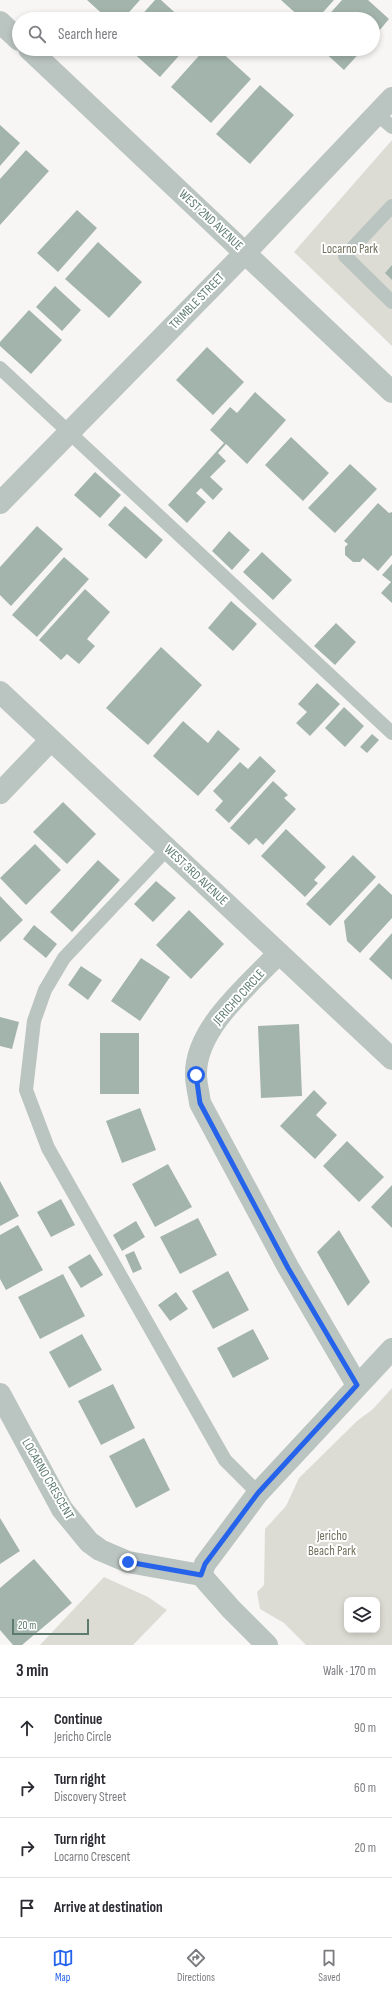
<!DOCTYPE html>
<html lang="en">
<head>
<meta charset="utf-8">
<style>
  body { margin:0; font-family:"Sofia Sans Condensed",sans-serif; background:#f7f7f7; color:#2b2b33 }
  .controls { position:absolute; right:12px; bottom:12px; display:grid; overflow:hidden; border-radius:8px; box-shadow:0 2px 6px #0003 }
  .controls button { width:36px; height:36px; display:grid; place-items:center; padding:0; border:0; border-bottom:1px solid #e1e1e2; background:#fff; color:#2b2b33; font:20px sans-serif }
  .scale { position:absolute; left:12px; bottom:10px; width:77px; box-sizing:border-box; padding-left:4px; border:2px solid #5e7b70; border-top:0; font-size:11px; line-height:14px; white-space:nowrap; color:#5e7b70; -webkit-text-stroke:3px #fff; paint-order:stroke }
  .stop { position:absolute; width:12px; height:12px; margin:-9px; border:3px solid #2563eb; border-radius:50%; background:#fff }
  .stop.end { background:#2563eb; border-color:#fff; box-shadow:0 1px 4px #0008 }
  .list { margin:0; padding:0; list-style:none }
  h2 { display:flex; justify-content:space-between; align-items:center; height:52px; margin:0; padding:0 16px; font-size:17px }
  h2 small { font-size:13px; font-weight:400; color:#7c7c81 }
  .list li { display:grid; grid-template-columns:26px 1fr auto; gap:12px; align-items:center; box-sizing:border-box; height:60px; padding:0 16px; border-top:1px solid #e1e1e2 }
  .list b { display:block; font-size:15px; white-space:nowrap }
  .list p { margin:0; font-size:13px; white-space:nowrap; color:#7c7c81 }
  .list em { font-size:13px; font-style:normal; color:#7c7c81 }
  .icon { flex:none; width:22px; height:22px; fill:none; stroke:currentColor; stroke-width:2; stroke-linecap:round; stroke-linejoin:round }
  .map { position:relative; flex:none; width:392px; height:1645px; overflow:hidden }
  .search { position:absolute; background:#fff; box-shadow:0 2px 6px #0003; left:12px; right:12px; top:12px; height:44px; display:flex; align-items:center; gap:10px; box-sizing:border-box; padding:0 14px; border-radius:22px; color:#7c7c81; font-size:15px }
  .sheet { height:292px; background:#fff }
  nav { display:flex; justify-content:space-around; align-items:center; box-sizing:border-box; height:56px; border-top:1px solid #e1e1e2; background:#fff; font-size:11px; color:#7c7c81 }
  nav a { display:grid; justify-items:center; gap:2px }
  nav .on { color:#2563eb }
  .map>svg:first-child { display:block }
  .green { fill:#dddcd4; fill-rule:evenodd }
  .building { fill:#a3b4ac }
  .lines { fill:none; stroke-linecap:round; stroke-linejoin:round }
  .service { stroke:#bac4c0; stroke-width:14 }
  .minor { stroke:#bac4c0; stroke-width:22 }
  .route { stroke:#2563eb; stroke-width:5 }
  .labels { text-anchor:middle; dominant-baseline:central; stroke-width:4; stroke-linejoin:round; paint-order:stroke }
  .street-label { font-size:13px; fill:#5e7b70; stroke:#fff }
  .park-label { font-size:13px; fill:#73725e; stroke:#fff }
</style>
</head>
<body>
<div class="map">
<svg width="392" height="1645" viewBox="0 0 392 1645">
  <rect width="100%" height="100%" fill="#f8f6f5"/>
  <path class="green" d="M 392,140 L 392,346 L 294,252 Z
    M 392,1388 L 392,1645 L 306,1645 L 284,1623 L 260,1609 L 257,1592 L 264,1585 L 265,1529 L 286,1506 L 299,1478 L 357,1421 L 373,1409 ZM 347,1600 L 377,1600 L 377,1630 L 347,1630 Z
    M 104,1577 L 148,1597 L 167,1610 L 133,1645 L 40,1645 Z"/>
  <path class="building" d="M 87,0 L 140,0 L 123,19 L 108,19 Z
    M 155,0 L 161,0 L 182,19 L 138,19 Z
    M 281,0 L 334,0 L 317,19 L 302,19 Z
    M 342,0 L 368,0 L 389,19 L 373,38 L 373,19 L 325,19 Z
    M 129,49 L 185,49 L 160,77 Z
    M 205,49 L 218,49 L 251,79 L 211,123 L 171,87 Z
    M 321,49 L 363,49 L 344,70 Z
    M 260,85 L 294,115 L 250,164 L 216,134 Z
    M 0,125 L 20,143 L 0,166 Z
    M 26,150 L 49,171 L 0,225 L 0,179 Z
    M 77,210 L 97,228 L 58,272 L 37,253 Z
    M 98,242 L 142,282 L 109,318 L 65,279 Z
    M 392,265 L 392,280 L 385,273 Z
    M 55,286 L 81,310 L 62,331 L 36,307 Z
    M 29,310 L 62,340 L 31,374 L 0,346 L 0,342 Z
    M 207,347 L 244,382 L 213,415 L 176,380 Z
    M 255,392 L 286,420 L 247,464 L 226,444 L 218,453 L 226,461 L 210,477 L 223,489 L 213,500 L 201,488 L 196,493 L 206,502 L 187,523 L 168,505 L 224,443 L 210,430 L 230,407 L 237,413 Z
    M 291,437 L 329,473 L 303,501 L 265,465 Z
    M 350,464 L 377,489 L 335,533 L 308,508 Z
    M 95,472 L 121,495 L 100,518 L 74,495 Z
    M 378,503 L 389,513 L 392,512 L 392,555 L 378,571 L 363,558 L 360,562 L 353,562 L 345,555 L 345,547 L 348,544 L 344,541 Z
    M 125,506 L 163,540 L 146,559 L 108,525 Z
    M 37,526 L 63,549 L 11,606 L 0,595 L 0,567 Z
    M 229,531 L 250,550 L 232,570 L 212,551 Z
    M 262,552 L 292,580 L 273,600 L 243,572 Z
    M 64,557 L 89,579 L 37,637 L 12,615 Z
    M 392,564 L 392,603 L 381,593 L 391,582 L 382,575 Z
    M 85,589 L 110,612 L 87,639 L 95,646 L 79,664 L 67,654 L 61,660 L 39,640 Z
    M 231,601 L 257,624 L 233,651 L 208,628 Z
    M 336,623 L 356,642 L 335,665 L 314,646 Z
    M 161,647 L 202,685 L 148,745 L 106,708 Z
    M 317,683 L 340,704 L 310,736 L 296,723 L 307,712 L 298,704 Z
    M 344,707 L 364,726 L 345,747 L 325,728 Z
    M 183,721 L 208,743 L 218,730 L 240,749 L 198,796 L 153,756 Z
    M 372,734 L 379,740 L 367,753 L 360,747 Z
    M 260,756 L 276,771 L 229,823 L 215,810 L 223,801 L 213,791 L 240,762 L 248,769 Z
    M 273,781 L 288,795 L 284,798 L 296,809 L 263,845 L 256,838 L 249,845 L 230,828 Z
    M 63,802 L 96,834 L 67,864 L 33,832 Z
    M 286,829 L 326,867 L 314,880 L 318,883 L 305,897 L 261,856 Z
    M 35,844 L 61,870 L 26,905 L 0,878 Z
    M 353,855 L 376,877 L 330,926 L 306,904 Z
    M 98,860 L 120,880 L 72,932 L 50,912 Z
    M 156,881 L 176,898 L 153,922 L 134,904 Z
    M 379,883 L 392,895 L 392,918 L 360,953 L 347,941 L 344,921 Z
    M 0,896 L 23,920 L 0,942 Z
    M 189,910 L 224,944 L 191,979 L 156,945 Z
    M 34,925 L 57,944 L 46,958 L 23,939 Z
    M 392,933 L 392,980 L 369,959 Z
    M 141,958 L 170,977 L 140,1021 L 111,1001 Z
    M 81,966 L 102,980 L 88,1000 L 68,985 Z
    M 0,1017 L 19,1022 L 12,1049 L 0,1046 Z
    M 299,1024 L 302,1096 L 261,1098 L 258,1026 Z
    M 100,1033 L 139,1033 L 139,1094 L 100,1094 Z
    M 314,1090 L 327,1103 L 316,1115 L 337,1135 L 315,1159 L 280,1126 Z
    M 140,1108 L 156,1150 L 122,1163 L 106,1121 Z
    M 347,1141 L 384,1177 L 359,1202 L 323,1166 Z
    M 168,1164 L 192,1207 L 155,1227 L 132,1184 Z
    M 0,1181 L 19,1216 L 0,1226 Z
    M 392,1185 L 392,1228 L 371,1207 Z
    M 61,1199 L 75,1225 L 51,1237 L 37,1212 Z
    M 198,1218 L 217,1255 L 180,1274 L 160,1237 Z
    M 136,1221 L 145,1237 L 122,1251 L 113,1235 Z
    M 18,1225 L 43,1270 L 6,1290 L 0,1279 L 0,1235 Z
    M 339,1230 L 370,1282 L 348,1306 L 317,1252 Z
    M 134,1251 L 142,1269 L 133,1273 L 125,1255 Z
    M 90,1254 L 103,1275 L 81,1288 L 68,1267 Z
    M 228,1271 L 249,1310 L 213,1329 L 192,1291 Z
    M 63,1274 L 85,1316 L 40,1339 L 18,1297 Z
    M 176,1292 L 188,1309 L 170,1321 L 158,1305 Z
    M 253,1329 L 269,1359 L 233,1378 L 217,1348 Z
    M 82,1334 L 102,1370 L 69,1388 L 49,1352 Z
    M 113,1384 L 135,1428 L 101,1445 L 78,1401 Z
    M 144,1438 L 170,1490 L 136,1508 L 109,1456 Z
    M 0,1518 L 20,1551 L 0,1564 Z
    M 34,1559 L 72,1603 L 22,1645 L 13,1645 L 0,1630 L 0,1588 Z"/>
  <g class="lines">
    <path class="service" d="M 377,114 L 392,127
      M 392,206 L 345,256 L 392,302
      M 0,368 L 392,733
      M 167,849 L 64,958 L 45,990 L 34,1021 L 26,1090 L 48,1148 L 225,1460 L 258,1493"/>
    <path class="minor" d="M 0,22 L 19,40
      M 29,49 L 392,392
      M 0,503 L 245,253 L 392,98
      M 0,692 L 392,1059
      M 0,793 L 51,740
      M 279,953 C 249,985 195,1028 196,1075 C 196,1084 199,1094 200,1103 L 288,1267 L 357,1385
      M 0,1394 L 62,1509 L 89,1542 L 100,1550 L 128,1562 L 201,1575 L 231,1609 L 267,1645
      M 201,1575 L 205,1564 L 258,1493 L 392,1349"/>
  </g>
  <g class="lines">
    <path class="route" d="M 128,1562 L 201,1575 L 205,1564 L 258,1493 L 357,1385 L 288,1268 L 200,1103 L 196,1075"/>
  </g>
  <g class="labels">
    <g class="street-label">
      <text transform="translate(211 220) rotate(43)">WEST 2ND AVENUE</text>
      <text transform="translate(197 301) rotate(-46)">TRIMBLE STREET</text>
      <text transform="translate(196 875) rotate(43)">WEST 3RD AVENUE</text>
      <text transform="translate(239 997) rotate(-48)">JERICHO CIRCLE</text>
      <text transform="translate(48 1479) rotate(60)">LOCARNO CRESCENT</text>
    </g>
    <g class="park-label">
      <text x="350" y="249">Locarno Park</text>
      <text x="332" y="1536">Jericho<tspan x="332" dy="15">Beach Park</tspan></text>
    </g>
  </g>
</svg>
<div class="controls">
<button><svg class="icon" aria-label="layers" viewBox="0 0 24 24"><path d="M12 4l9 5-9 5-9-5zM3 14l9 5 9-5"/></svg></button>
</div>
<div class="scale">20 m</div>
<div class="stop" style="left:196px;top:1075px"></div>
<div class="stop end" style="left:128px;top:1562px"></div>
<div class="search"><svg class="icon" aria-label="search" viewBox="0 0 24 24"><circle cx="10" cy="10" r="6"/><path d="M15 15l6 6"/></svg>Search here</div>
</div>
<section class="sheet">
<h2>3 min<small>Walk · 170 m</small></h2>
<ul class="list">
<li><svg class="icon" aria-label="ahead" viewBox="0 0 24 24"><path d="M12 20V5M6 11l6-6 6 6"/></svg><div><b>Continue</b><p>Jericho Circle</p></div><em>90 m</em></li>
<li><svg class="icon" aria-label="right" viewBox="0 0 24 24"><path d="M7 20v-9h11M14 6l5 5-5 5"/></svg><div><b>Turn right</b><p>Discovery Street</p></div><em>60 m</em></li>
<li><svg class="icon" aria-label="right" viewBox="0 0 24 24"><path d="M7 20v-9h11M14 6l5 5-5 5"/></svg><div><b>Turn right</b><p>Locarno Crescent</p></div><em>20 m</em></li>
<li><svg class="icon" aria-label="arrive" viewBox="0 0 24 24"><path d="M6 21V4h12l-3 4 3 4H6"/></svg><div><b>Arrive at destination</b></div></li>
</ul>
</section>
<nav>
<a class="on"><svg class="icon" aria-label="map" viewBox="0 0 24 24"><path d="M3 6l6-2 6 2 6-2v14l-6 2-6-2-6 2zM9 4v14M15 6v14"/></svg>Map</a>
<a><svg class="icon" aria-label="directions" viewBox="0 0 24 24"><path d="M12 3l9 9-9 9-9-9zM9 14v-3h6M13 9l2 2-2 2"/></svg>Directions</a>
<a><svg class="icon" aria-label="saved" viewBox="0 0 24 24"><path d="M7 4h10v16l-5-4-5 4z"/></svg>Saved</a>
</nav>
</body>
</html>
